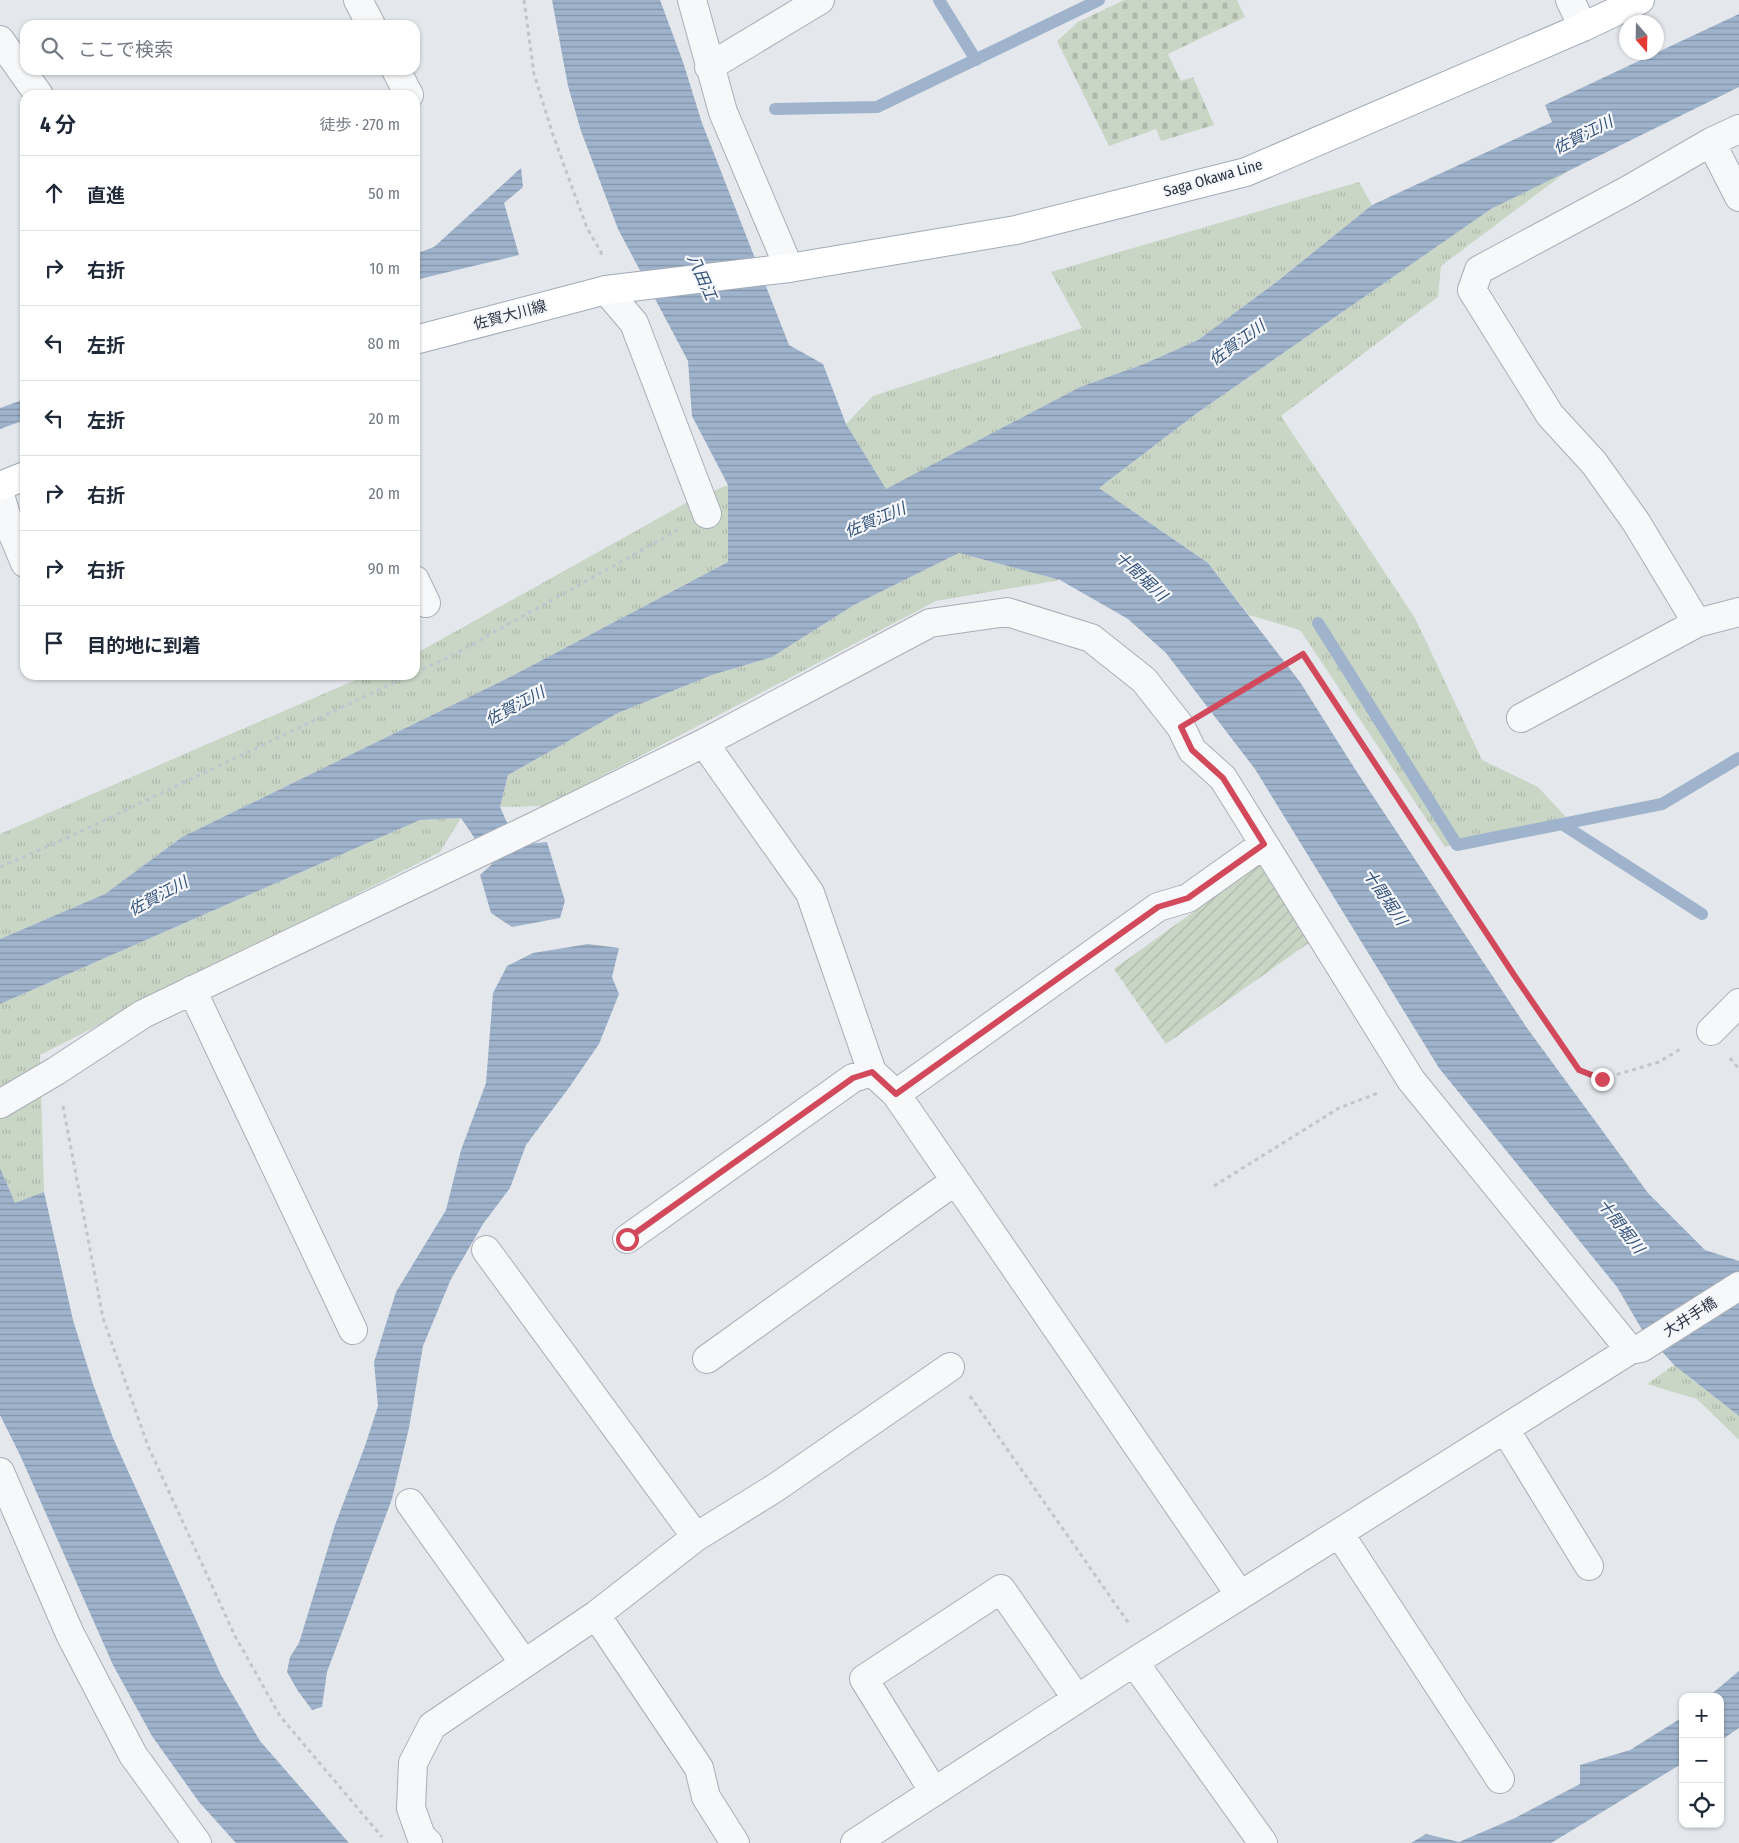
<!DOCTYPE html>
<html lang="ja">
<head>
<meta charset="utf-8">
<style>
  body { margin:0; font-family:"Fira Sans Condensed","Noto Sans JP",sans-serif; background:#f2f2f3; color:#1f2937 }
  .controls { position:absolute; right:15px; bottom:15px; display:grid; overflow:hidden; border-radius:10px; box-shadow:0 1px 4px #0004 }
  .controls button { width:45px; height:45px; display:grid; place-items:center; padding:0; border:0; border-bottom:1px solid #e0e1e3; background:#fff; color:#1f2937; font:25px sans-serif }
  .compass { position:absolute; left:1619px; top:15px; width:45px; height:45px; border-radius:50%; background:#fff; box-shadow:0 1px 4px #0004; rotate:160deg }
  .stop { position:absolute; width:15px; height:15px; margin:-11px; border:4px solid #d1495b; border-radius:50%; background:#fff }
  .stop.end { background:#d1495b; border-color:#fff; box-shadow:0 1px 5px #0008 }
  .list { margin:0; padding:0; list-style:none }
  h2 { display:flex; justify-content:space-between; align-items:center; height:65px; margin:0; padding:0 20px; font-size:21px }
  h2 small { font-size:16px; font-weight:400; color:#747a83 }
  .list li { display:grid; grid-template-columns:32px 1fr auto; gap:15px; align-items:center; box-sizing:border-box; height:75px; padding:0 20px; border-top:1px solid #e0e1e3 }
  .list b { display:block; font-size:19px; white-space:nowrap }
  .list em { font-size:16px; font-style:normal; color:#747a83 }
  .icon { flex:none; width:28px; height:28px; fill:none; stroke:currentColor; stroke-width:2; stroke-linecap:round; stroke-linejoin:round }
  .map { position:relative; flex:none; width:1739px; height:1843px; overflow:hidden }
  .search { position:absolute; background:#fff; box-shadow:0 1px 4px #0004; left:20px; top:20px; width:400px; height:55px; display:flex; align-items:center; gap:12px; box-sizing:border-box; padding:0 18px; border-radius:15px; color:#747a83; font-size:19px }
  .panel { position:absolute; background:#fff; box-shadow:0 1px 4px #0004; left:20px; top:90px; width:400px; height:590px; border-radius:15px }
  .map>svg:first-child { display:block }
  .grass { fill:url(#grass-tufts) }
  .cemetery { fill:url(#cemetery-stones) }
  .garden { fill:url(#garden-furrows) }
  .water { fill:url(#water-rules) }
  .lines { fill:none; stroke-linecap:round; stroke-linejoin:round }
  .stream { stroke:#9fb4cc; stroke-width:12 }
  .minor-casing { stroke:#a9aeb7; stroke-width:30 }
  .major-casing { stroke:#a3abb8; stroke-width:30 }
  .path { stroke:#c2c5cb; stroke-width:3; stroke-dasharray:4 4; stroke-linecap:butt }
  .minor { stroke:#f7f8fa; stroke-width:28 }
  .major { stroke:#fff; stroke-width:28 }
  .route { stroke:#d1495b; stroke-width:6 }
  .labels { text-anchor:middle; dominant-baseline:central; stroke-width:4.5; stroke-linejoin:round; paint-order:stroke }
  .street-label { font-size:15px; fill:#2b3445; stroke:#f4f6f9 }
  .water-label { font-size:16px; font-style:italic; fill:#34527a; stroke:#f4f6f9 }
</style>
</head>
<body>
<div class="map">
<svg width="1739" height="1843" viewBox="0 0 1739 1843">
  <defs>
    <pattern id="grass-tufts" width="24" height="20" patternUnits="userSpaceOnUse" patternTransform="scale(1.25)"><rect width="24" height="20" fill="#c9d6c5"/><path d="M3 7l-1-3M5 7V3M7 7l1-3M15 17l-1-3M17 17v-4M19 17l1-3" fill="none" stroke="#adb8ab"/></pattern>
    <pattern id="cemetery-stones" width="16" height="16" patternUnits="userSpaceOnUse" patternTransform="scale(1.25)"><rect width="16" height="16" fill="#c9d6c5"/><path d="M2 7V4a2 2 0 0 1 4 0v3zM10 15v-3a2 2 0 0 1 4 0v3z" fill="#adb8ab"/></pattern>
    <pattern id="garden-furrows" width="10" height="10" patternUnits="userSpaceOnUse" patternTransform="scale(1.25)"><rect width="10" height="10" fill="#c9d6c5"/><path d="M-1 1l2-2M0 10L10 0M9 11l2-2" fill="none" stroke="#adb8ab"/></pattern>
    <pattern id="water-rules" width="6" height="5" patternUnits="userSpaceOnUse" patternTransform="scale(1.25)"><rect width="6" height="5" fill="#9fb4cc"/><path d="M0 2.5h6" fill="none" stroke="#8293a7"/></pattern>
  </defs>
  <rect width="100%" height="100%" fill="#e4e7ec"/>
  <path class="grass" d="M 1569,170 L 1441,266 L 1438,297 L 1281,416 L 1415,618 L 1482,760 L 1538,787 L 1566,817 L 1445,847 L 1300,630 L 1249,615 L 1208,563 L 1099,488 L 1197,413 L 1491,209 Z
    M 1359,182 L 1372,205 L 1279,280 L 1198,340 L 1144,364 L 1080,387 L 886,490 L 846,424 L 873,396 L 1082,328 L 1051,272 Z
    M 728,485 L 728,562 L 510,677 L 182,837 L 105,894 L 0,939 L 0,834 L 367,675 L 415,675 L 415,654 L 693,499 Z
    M 959,553 L 1060,580 L 936,601 L 545,806 L 500,807 L 508,775 L 618,713 L 712,675 L 772,657 L 854,605 Z
    M 461,818 L 440,852 L 40,1055 L 44,1192 L 15,1204 L 0,1168 L 0,1004 L 420,820 Z
    M 1674,1365 L 1739,1416 L 1739,1440 L 1697,1399 L 1647,1384 Z"/>
  <path class="cemetery" d="M 1124,0 L 1237,0 L 1245,17 L 1168,54 L 1181,81 L 1193,77 L 1214,125 L 1161,141 L 1156,129 L 1109,146 L 1057,41 L 1078,22 Z"/>
  <path class="garden" d="M 1260,864 L 1310,942 L 1166,1044 L 1114,969 Z"/>
  <path class="water" d="M 552,0 L 660,0 L 683,62 L 702,123 L 789,345 L 823,364 L 846,424 L 886,489 L 1080,387 L 1144,364 L 1198,340 L 1279,280 L 1372,205 L 1552,122 L 1545,105 L 1739,14 L 1739,87 L 1491,209 L 1197,413 L 1099,488 L 1208,563 L 1300,682 L 1355,769 L 1527,1028 L 1648,1193 L 1705,1250 L 1739,1261 L 1739,1416 L 1674,1365 L 1641,1328 L 1617,1287 L 1439,1068 L 1255,769 L 1166,653 L 1128,619 L 1060,580 L 959,553 L 854,605 L 772,657 L 712,675 L 618,713 L 508,775 L 500,807 L 517,845 L 547,842 L 565,901 L 560,918 L 512,927 L 491,913 L 480,875 L 492,864 L 461,818 L 420,820 L 0,1004 L 0,939 L 105,894 L 182,837 L 510,677 L 728,562 L 728,485 L 692,416 L 688,361 L 618,229 L 581,131 L 568,86 Z
    M 521,168 L 523,187 L 504,203 L 519,255 L 415,280 L 415,254 L 434,247 Z
    M 25,399 L 25,420 L 0,429 L 0,408 Z
    M 588,944 L 619,948 L 612,977 L 619,994 L 599,1044 L 568,1089 L 526,1145 L 510,1188 L 483,1224 L 451,1279 L 423,1346 L 409,1428 L 392,1499 L 327,1672 L 322,1707 L 312,1710 L 298,1691 L 287,1672 L 290,1657 L 299,1643 L 335,1525 L 365,1446 L 378,1406 L 374,1362 L 396,1292 L 446,1210 L 461,1150 L 486,1083 L 493,993 L 507,966 L 533,953 Z
    M 0,1168 L 15,1203 L 44,1192 L 73,1320 L 93,1384 L 113,1438 L 221,1675 L 260,1741 L 349,1843 L 236,1843 L 199,1802 L 152,1736 L 113,1665 L 20,1455 L 0,1415 Z
    M 1739,1671 L 1739,1728 L 1720,1741 L 1720,1697 L 1708,1697 Z
    M 1683,1717 L 1683,1763 L 1551,1843 L 1411,1843 L 1426,1834 L 1459,1842 L 1515,1818 L 1580,1784 L 1580,1765 L 1630,1750 Z"/>
  <g class="lines">
    <path class="stream" d="M 939,0 L 976,60
      M 775,109 L 877,107 L 1099,0
      M 1318,623 L 1457,845 L 1662,804 L 1739,758
      M 1562,824 L 1702,914"/>
    <defs>
      <path id="minor" d="M 358,0 L 371,25
        M 692,0 L 723,112 L 789,268
        M 1570,0 L 1583,27
        M 0,40 L 39,95
        M 709,67 L 820,0
        M 396,70 L 409,95
        M 1711,142 L 1739,197
        M 606,290 L 634,323 L 707,514
        M 0,495 L 9,525 L 25,563
        M 415,580 L 426,603
        M 1697,623 L 1636,522 L 1594,463 L 1550,415 L 1472,290 L 1479,270 L 1628,190 L 1711,142 L 1739,129
        M 1521,718 L 1697,623 L 1739,612
        M 704,743 L 810,893 L 872,1072 L 896,1094 L 1240,1595
        M 192,990 L 353,1330
        M 1711,1031 L 1739,1003
        M 896,1094 L 1158,907 L 1188,898 L 1264,844
        M 0,1104 L 56,1071 L 143,1014 L 533,827 L 704,743 L 930,623 L 1007,612 L 1091,638 L 1144,680 L 1181,727 L 1192,750 L 1223,778 L 1411,1080 L 1630,1350
        M 627,1239 L 853,1078 L 872,1072
        M 486,1250 L 696,1537
        M 707,1359 L 955,1181
        M 1505,1429 L 1589,1566
        M 0,1472 L 70,1634 L 133,1755 L 197,1843
        M 410,1503 L 524,1663
        M 1339,1533 L 1500,1779
        M 1134,1662 L 1263,1843
        M 934,1792 L 864,1679 L 1001,1589 L 1077,1699
        M 428,1843 L 421,1836 L 411,1808 L 413,1763 L 432,1726 L 596,1615
        M 735,1843 L 706,1797 L 699,1768 L 596,1615 L 696,1537 L 775,1488 L 950,1367
        M 855,1843 L 1134,1662 L 1630,1350 L 1641,1348 L 1739,1286"/>
      <path id="major" d="M 415,340 L 606,290 L 789,268 L 1016,230 L 1246,172 L 1583,27 L 1640,0
        M 0,486 L 25,476"/>
    </defs>
    <use href="#minor" class="minor-casing"/>
    <use href="#major" class="major-casing"/>
    <path class="path" d="M 524,0 L 534,74 L 553,135 L 587,228 L 601,252 L 601,256
      M 415,673 L 453,655 L 678,530
      M 1210,710 L 1303,654 L 1514,975 L 1579,1070 L 1602,1079 L 1659,1062 L 1682,1048
      M 0,867 L 69,837 L 410,675
      M 1730,1058 L 1739,1069
      M 63,1106 L 103,1318 L 148,1446 L 235,1636 L 280,1716 L 382,1837
      M 1214,1186 L 1339,1108 L 1378,1093
      M 970,1396 L 1130,1625"/>
    <use href="#minor" class="minor"/>
    <use href="#major" class="major"/>
  </g>
  <g class="lines">
    <path class="route" d="M 627,1239 L 853,1078 L 872,1072 L 896,1094 L 1158,907 L 1188,898 L 1264,844 L 1223,778 L 1192,750 L 1181,727 L 1303,654 L 1514,975 L 1579,1070 L 1602,1079"/>
  </g>
  <g class="labels">
    <g class="street-label">
      <text transform="translate(1213 178) rotate(-16)">Saga Okawa Line</text>
      <text transform="translate(510 315) rotate(-15)">佐賀大川線</text>
      <text transform="translate(1690 1317) rotate(-32)">大井手橋</text>
    </g>
    <g class="water-label">
      <text transform="translate(1583 135) rotate(-27)">佐賀江川</text>
      <text transform="translate(702 277) rotate(66)">八田江</text>
      <text transform="translate(1237 343) rotate(-36)">佐賀江川</text>
      <text transform="translate(875 520) rotate(-23)">佐賀江川</text>
      <text transform="translate(1141 576) rotate(43)">十間堀川</text>
      <text transform="translate(515 706) rotate(-28)">佐賀江川</text>
      <text transform="translate(158 896) rotate(-28)">佐賀江川</text>
      <text transform="translate(1385 897) rotate(56)">十間堀川</text>
      <text transform="translate(1621 1226) rotate(52)">十間堀川</text>
    </g>
  </g>
</svg>
<div class="controls">
<button>+</button>
<button>−</button>
<button><svg class="icon" aria-label="locate" viewBox="0 0 24 24"><circle cx="12" cy="12" r="6"/><path d="M12 2v4M12 18v4M2 12h4M18 12h4"/></svg></button>
</div>
<svg class="compass" viewBox="-18 -18 36 36"><path d="M0-13l5 13h-10z" fill="#e53935"/><path d="M0 13l5-13h-10z" fill="#747a83"/></svg>
<div class="stop" style="left:627px;top:1239px"></div>
<div class="stop end" style="left:1602px;top:1079px"></div>
<div class="search"><svg class="icon" aria-label="search" viewBox="0 0 24 24"><circle cx="10" cy="10" r="6"/><path d="M15 15l6 6"/></svg>ここで検索</div>
<section class="panel">
<h2>4 分<small>徒歩 · 270 m</small></h2>
<ul class="list">
<li><svg class="icon" aria-label="ahead" viewBox="0 0 24 24"><path d="M12 20V5M6 11l6-6 6 6"/></svg><div><b>直進</b></div><em>50 m</em></li>
<li><svg class="icon" aria-label="right" viewBox="0 0 24 24"><path d="M7 20v-9h11M14 6l5 5-5 5"/></svg><div><b>右折</b></div><em>10 m</em></li>
<li><svg class="icon" aria-label="left" viewBox="0 0 24 24"><path d="M17 20v-9H6M10 6l-5 5 5 5"/></svg><div><b>左折</b></div><em>80 m</em></li>
<li><svg class="icon" aria-label="left" viewBox="0 0 24 24"><path d="M17 20v-9H6M10 6l-5 5 5 5"/></svg><div><b>左折</b></div><em>20 m</em></li>
<li><svg class="icon" aria-label="right" viewBox="0 0 24 24"><path d="M7 20v-9h11M14 6l5 5-5 5"/></svg><div><b>右折</b></div><em>20 m</em></li>
<li><svg class="icon" aria-label="right" viewBox="0 0 24 24"><path d="M7 20v-9h11M14 6l5 5-5 5"/></svg><div><b>右折</b></div><em>90 m</em></li>
<li><svg class="icon" aria-label="arrive" viewBox="0 0 24 24"><path d="M6 21V4h12l-3 4 3 4H6"/></svg><div><b>目的地に到着</b></div></li>
</ul>
</section>
</div>
</body>
</html>
